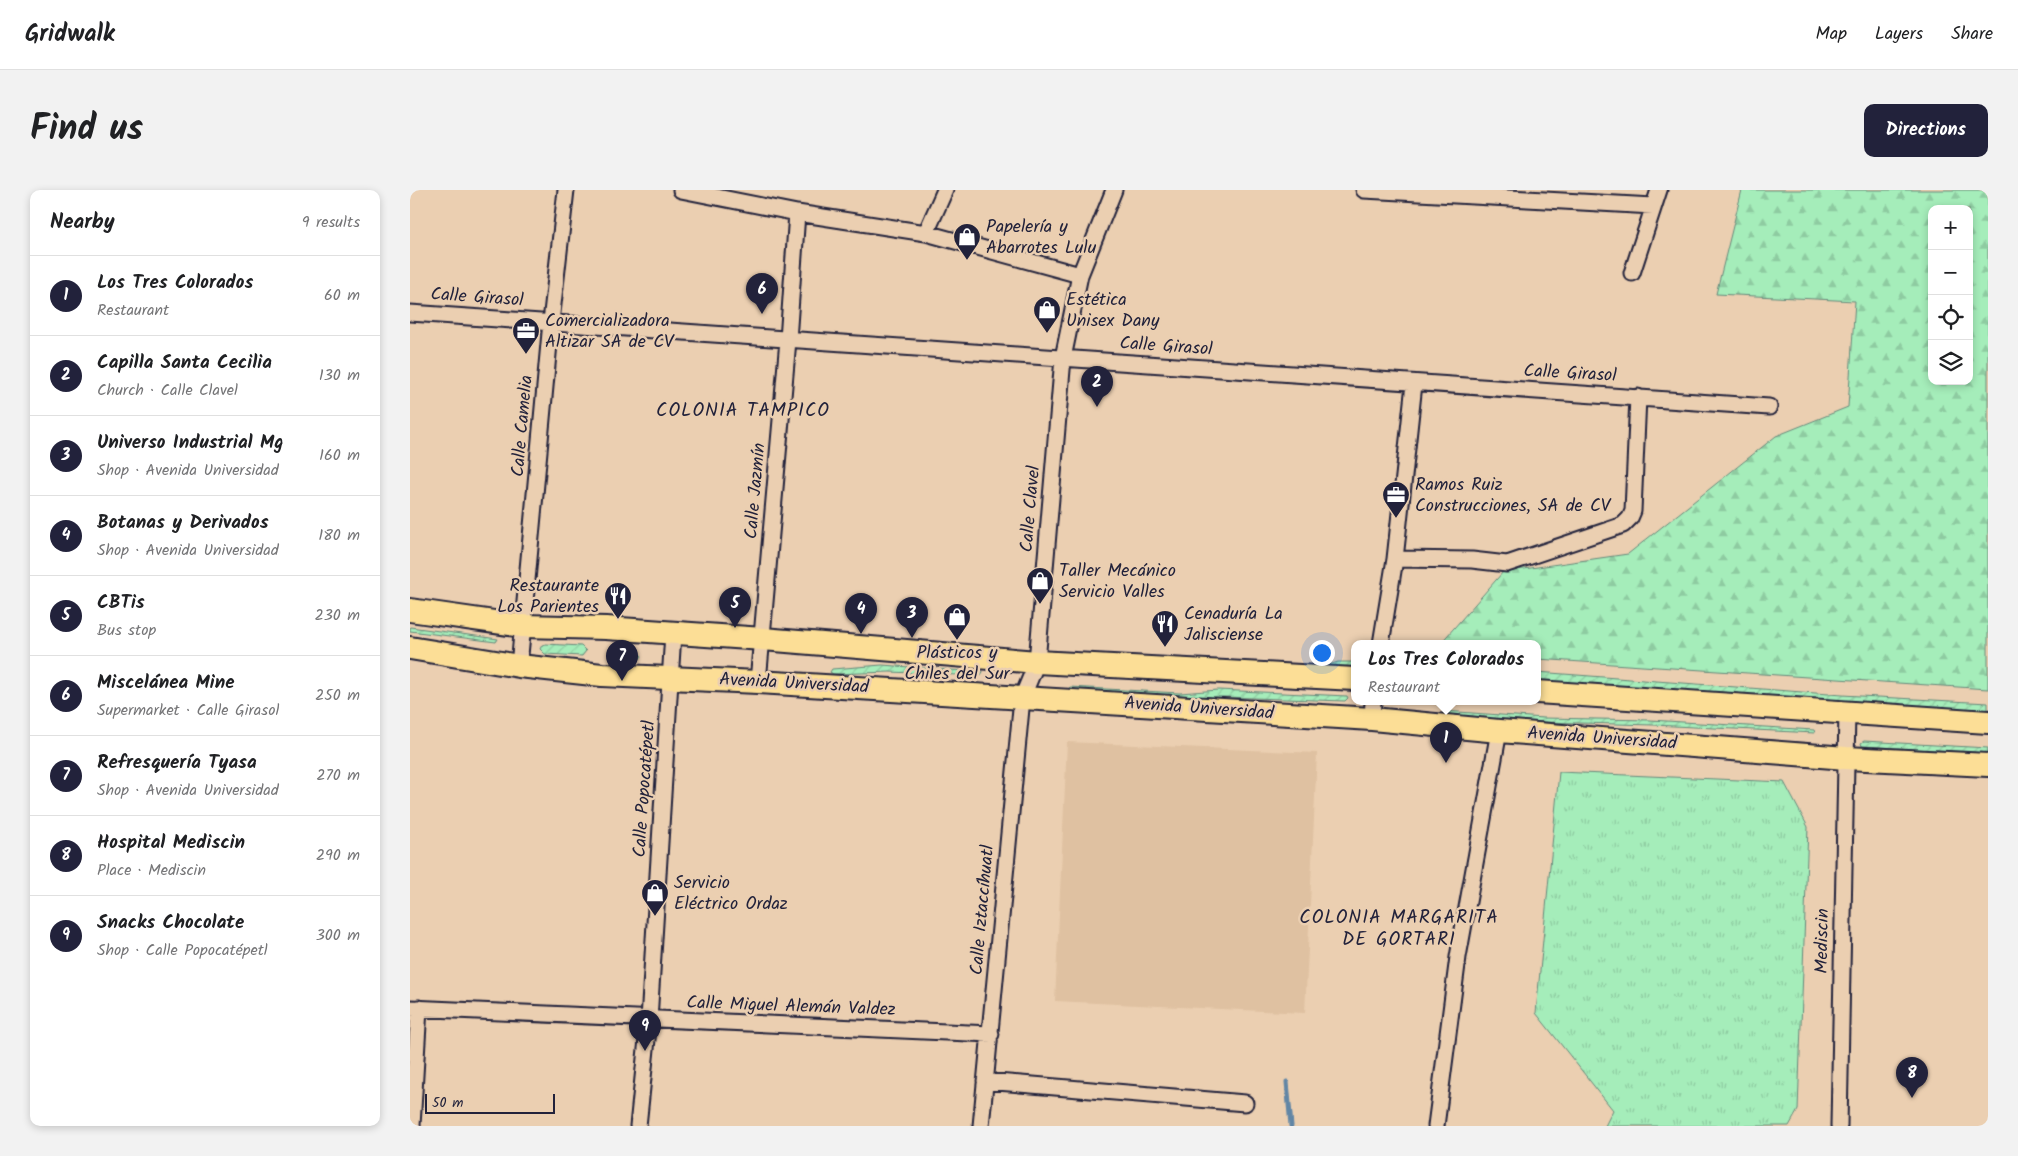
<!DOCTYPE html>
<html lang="en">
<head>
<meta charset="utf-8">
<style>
  body { margin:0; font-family:Kalam,sans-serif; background:#f2f2f2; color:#202124 }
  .controls { position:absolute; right:15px; top:15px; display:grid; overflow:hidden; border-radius:10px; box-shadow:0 2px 8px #0003 }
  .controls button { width:45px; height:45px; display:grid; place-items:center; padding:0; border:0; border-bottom:1px solid #e0e0e0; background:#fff; color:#202124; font:25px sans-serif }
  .scale { position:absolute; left:15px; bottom:12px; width:130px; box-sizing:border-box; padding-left:5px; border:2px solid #22223b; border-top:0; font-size:14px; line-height:18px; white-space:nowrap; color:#22223b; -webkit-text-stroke:4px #ebcfb1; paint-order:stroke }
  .you { position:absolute; left:911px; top:462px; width:18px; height:18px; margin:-12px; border:4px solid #fff; border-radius:50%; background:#1a73e8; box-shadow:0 0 0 8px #1a73e833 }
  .badge { display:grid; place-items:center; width:32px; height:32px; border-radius:50%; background:#22223b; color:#fff; font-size:16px; font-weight:700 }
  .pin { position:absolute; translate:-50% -41px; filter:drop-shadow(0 1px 2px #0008) }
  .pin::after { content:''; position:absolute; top:26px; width:18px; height:15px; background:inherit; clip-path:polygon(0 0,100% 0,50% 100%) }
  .popup { position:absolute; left:941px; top:450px; width:190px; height:65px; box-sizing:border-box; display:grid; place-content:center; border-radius:10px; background:#fff; filter:drop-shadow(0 1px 4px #0005); font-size:16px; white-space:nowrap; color:#757577 }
  .popup b { font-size:19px; color:#202124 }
  .popup::after { content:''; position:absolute; left:50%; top:100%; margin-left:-10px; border:10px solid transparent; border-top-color:#fff }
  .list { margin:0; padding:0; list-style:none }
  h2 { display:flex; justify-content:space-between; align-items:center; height:65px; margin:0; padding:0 20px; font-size:21px }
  h2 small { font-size:16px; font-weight:400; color:#757577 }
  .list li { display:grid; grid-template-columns:32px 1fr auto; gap:15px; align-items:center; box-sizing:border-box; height:80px; padding:0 20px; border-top:1px solid #e0e0e0 }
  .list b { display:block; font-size:19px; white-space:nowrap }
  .list p { margin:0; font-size:16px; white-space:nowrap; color:#757577 }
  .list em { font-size:16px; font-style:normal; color:#757577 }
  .icon { flex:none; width:28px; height:28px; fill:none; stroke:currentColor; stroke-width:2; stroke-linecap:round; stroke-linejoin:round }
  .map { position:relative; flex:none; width:1578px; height:936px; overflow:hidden; border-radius:10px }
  header { display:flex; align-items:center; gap:30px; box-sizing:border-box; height:70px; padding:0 25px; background:#fff; border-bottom:1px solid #e0e0e0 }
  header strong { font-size:24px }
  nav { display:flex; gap:28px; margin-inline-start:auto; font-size:18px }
  .intro { display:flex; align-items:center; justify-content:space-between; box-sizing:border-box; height:120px; padding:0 30px }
  h1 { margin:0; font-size:35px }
  .button { padding:12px 22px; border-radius:10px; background:#22223b; color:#fff; font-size:18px; font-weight:700 }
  main { display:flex; gap:30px; padding:0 30px }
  aside { flex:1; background:#fff; border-radius:10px; box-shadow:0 2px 8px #0003 }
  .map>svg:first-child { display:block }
  .built { fill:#dfc1a1 }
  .grass { fill:url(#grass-tufts); stroke:#64887a }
  .forest { fill:url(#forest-firs); stroke:#64887a; fill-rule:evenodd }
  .garden { fill:url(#garden-furrows); stroke:#64887a }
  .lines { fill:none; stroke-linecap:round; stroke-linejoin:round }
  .stream { stroke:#6286a5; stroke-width:5 }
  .street-casing { stroke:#22223b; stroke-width:19 }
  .primary-casing { stroke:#22223b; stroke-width:26 }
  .street { stroke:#ebcfb1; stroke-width:15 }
  .primary { stroke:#fcde96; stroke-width:22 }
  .labels { text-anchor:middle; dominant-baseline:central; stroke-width:5; stroke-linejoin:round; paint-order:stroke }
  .poi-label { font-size:18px; fill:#22223b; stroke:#ebcfb1; text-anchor:start }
  .street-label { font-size:18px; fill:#22223b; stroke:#ebcfb1 }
  .neighbourhood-label { font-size:19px; letter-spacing:1px; fill:#22223b; stroke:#ebcfb1 }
</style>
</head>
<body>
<header>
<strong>Gridwalk</strong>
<nav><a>Map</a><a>Layers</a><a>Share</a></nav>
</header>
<div class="intro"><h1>Find us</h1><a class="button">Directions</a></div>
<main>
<aside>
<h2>Nearby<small>9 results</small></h2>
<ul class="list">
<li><span class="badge">1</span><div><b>Los Tres Colorados</b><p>Restaurant</p></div><em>60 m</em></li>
<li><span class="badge">2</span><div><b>Capilla Santa Cecilia</b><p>Church · Calle Clavel</p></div><em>130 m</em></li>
<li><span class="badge">3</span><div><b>Universo Industrial Mg</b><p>Shop · Avenida Universidad</p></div><em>160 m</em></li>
<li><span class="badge">4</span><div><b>Botanas y Derivados</b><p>Shop · Avenida Universidad</p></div><em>180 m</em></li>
<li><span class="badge">5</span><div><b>CBTis</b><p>Bus stop</p></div><em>230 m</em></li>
<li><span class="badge">6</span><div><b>Miscelánea Mine</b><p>Supermarket · Calle Girasol</p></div><em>250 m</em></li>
<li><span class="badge">7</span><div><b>Refresquería Tyasa</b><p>Shop · Avenida Universidad</p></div><em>270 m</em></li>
<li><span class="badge">8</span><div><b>Hospital Mediscin</b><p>Place · Mediscin</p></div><em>290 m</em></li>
<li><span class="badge">9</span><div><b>Snacks Chocolate</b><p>Shop · Calle Popocatépetl</p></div><em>300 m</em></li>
</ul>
</aside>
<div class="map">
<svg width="1578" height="936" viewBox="0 0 1578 936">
  <defs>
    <pattern id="grass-tufts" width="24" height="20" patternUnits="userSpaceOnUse" patternTransform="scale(1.25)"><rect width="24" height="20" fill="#a5edba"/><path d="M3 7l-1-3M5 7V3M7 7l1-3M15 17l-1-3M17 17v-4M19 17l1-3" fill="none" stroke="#8ecba1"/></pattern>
    <pattern id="forest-firs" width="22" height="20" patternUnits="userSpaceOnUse" patternTransform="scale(1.25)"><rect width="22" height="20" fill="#a5edba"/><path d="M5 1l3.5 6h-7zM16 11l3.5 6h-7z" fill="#8ecba1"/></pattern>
    <pattern id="garden-furrows" width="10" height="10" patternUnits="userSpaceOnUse" patternTransform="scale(1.25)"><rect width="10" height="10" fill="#a5edba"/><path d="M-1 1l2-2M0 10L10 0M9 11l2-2" fill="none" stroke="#8ecba1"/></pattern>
  </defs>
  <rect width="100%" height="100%" fill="#ebcfb1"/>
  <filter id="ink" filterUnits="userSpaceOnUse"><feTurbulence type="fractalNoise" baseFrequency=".02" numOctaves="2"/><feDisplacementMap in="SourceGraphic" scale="10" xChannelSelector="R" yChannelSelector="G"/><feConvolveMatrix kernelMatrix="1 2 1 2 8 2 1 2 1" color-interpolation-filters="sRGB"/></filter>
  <g filter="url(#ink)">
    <path class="built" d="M 657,552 L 907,563 L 895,823 L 645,811 Z"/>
    <path class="grass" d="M 1149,582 L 1374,592 L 1398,637 L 1388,920 L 1379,936 L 1195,936 L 1203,920 L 1126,823 Z"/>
    <path class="forest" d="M 1332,0 L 1578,0 L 1578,499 L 1127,469 L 1127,454 L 1030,454 L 1093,382 L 1218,364 L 1366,246 L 1438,217 L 1445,111 L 1306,104 ZM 1522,19 L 1559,19 L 1559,191 L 1522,191 Z"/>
    <path class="garden" d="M 0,437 L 88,449 L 86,452 L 0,441 Z
      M 136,454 L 171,456 L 176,461 L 172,466 L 135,464 L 130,459 L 132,455 Z
      M 205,459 L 227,461 L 232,466 L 228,471 L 204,469 L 200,467 L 201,460 Z
      M 928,472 L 945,472 L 945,481 L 905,479 Z
      M 472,475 L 570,482 L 573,482 L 570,486 L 480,482 L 423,484 L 420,482 L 422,479 Z
      M 1127,482 L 1432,505 L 1578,513 L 1578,524 L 1127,493 Z
      M 660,497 L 770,503 L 808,500 L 937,506 L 938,508 L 935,511 L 814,507 L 770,509 L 657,500 Z
      M 1034,521 L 1134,528 L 1240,530 L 1404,540 L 1405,543 L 1243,535 L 1133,532 L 1034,526 L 1032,524 Z
      M 1454,551 L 1578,558 L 1578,563 L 1452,556 L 1451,553 Z"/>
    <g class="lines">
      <path class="stream" d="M 877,892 L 881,936"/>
      <defs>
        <path id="street" d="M 271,0 L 387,23 L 516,43 L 670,85
          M 954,0 L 1243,16
          M 516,43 L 535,0
          M 1222,83 L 1249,0
          M 0,123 L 1359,217
          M 985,369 L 1062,370 L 1097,374 L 1213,335 L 1220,328 L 1223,321 L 1228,207
          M 971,454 L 985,369 L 1004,194
          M 109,476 L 141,132 L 156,0
          M 348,492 L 378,150 L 387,23
          M 962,529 L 963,512
          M 0,818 L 581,844
          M 575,891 L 835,913
          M 2,936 L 9,818
          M 228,936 L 239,830 L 263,443
          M 571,936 L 612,508 L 627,472 L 653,168 L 670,85 L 704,0
          M 1026,936 L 1048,767 L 1089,541
          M 1429,936 L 1437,522"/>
        <path id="primary" d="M 0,420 L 113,436 L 196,438 L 353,449 L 627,472 L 945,489
          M 0,458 L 109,476 L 192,485 L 348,492 L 962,529 L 1089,541 L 1436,568 L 1578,575
          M 1127,502 L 1578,532"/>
      </defs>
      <use href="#street" class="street-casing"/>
      <use href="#primary" class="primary-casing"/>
      <use href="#street" class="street"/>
      <use href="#primary" class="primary"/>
    </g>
  </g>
  <defs>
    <symbol id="shop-pin" viewBox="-11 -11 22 30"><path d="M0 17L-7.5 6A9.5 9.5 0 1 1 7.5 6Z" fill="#22223b" stroke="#ebcfb1"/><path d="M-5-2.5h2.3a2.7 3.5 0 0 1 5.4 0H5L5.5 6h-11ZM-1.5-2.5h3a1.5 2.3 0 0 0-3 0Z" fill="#fff"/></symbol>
    <symbol id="office-pin" viewBox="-11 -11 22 30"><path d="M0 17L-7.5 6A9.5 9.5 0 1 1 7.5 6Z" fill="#22223b" stroke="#ebcfb1"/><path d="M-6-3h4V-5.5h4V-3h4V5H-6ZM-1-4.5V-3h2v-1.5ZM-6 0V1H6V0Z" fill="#fff"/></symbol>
    <symbol id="restaurant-pin" viewBox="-11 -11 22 30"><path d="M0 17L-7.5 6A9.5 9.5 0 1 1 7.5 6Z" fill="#22223b" stroke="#ebcfb1"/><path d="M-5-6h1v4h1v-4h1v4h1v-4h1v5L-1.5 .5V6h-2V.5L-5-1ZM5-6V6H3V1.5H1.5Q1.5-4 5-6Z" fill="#fff"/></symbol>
  </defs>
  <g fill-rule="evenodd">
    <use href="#shop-pin" x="541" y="31" width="32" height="43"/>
    <use href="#shop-pin" x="621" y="104" width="32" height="43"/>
    <use href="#office-pin" x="100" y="125" width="32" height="43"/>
    <use href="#office-pin" x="970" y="289" width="32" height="43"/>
    <use href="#shop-pin" x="614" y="375" width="32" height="43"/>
    <use href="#restaurant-pin" x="192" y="390" width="32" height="43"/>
    <use href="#shop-pin" x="531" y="411" width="32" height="43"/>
    <use href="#restaurant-pin" x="739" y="418" width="32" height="43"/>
    <use href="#shop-pin" x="229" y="687" width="32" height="43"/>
  </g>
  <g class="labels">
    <g class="poi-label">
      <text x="576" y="37">Papelería y<tspan x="576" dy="21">Abarrotes Lulu</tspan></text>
      <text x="656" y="110">Estética<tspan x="656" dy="21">Unisex Dany</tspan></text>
      <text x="135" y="131">Comercializadora<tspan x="135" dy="21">Altizar SA de CV</tspan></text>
      <text x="1005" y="295">Ramos Ruiz<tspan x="1005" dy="21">Construcciones, SA de CV</tspan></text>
      <text x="649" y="381">Taller Mecánico<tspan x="649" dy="21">Servicio Valles</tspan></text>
      <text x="189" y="396" text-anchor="end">Restaurante<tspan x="189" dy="21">Los Parientes</tspan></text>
      <text x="774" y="424">Cenaduría La<tspan x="774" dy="21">Jalisciense</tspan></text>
      <text x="547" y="463" text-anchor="middle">Plásticos y<tspan x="547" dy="21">Chiles del Sur</tspan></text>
      <text x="264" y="693">Servicio<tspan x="264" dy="21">Eléctrico Ordaz</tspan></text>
    </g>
    <g class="street-label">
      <text transform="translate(67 108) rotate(4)">Calle Girasol</text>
      <text transform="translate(756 157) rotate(4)">Calle Girasol</text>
      <text transform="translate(1160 184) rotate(3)">Calle Girasol</text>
      <text transform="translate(113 236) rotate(-85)">Calle Camelia</text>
      <text transform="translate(346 301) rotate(-85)">Calle Jazmín</text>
      <text transform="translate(621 319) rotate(-85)">Calle Clavel</text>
      <text transform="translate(384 494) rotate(3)">Avenida Universidad</text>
      <text transform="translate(789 519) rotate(4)">Avenida Universidad</text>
      <text transform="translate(1192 549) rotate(4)">Avenida Universidad</text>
      <text transform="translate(235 599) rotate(-86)">Calle Popocatépetl</text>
      <text transform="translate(573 720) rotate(-85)">Calle Iztaccíhuatl</text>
      <text transform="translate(1413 751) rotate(-89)">Mediscin</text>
      <text transform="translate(381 817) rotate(2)">Calle Miguel Alemán Valdez</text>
    </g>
    <g class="neighbourhood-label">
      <text x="333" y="221">COLONIA TAMPICO</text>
      <text x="989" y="728">COLONIA MARGARITA<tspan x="989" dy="22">DE GORTARI</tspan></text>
    </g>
  </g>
</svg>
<div class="controls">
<button>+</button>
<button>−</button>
<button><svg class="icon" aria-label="locate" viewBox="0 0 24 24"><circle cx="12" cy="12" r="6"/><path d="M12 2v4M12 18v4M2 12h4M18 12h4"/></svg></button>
<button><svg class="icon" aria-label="layers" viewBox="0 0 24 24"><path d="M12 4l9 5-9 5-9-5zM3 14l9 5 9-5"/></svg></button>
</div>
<div class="scale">50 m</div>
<div class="you"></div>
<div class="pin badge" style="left:1036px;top:573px">1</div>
<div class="popup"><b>Los Tres Colorados</b>Restaurant</div>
<div class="pin badge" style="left:687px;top:217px">2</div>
<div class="pin badge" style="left:502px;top:448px">3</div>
<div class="pin badge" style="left:451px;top:444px">4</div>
<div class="pin badge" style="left:325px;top:438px">5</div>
<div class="pin badge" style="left:352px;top:124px">6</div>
<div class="pin badge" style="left:212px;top:491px">7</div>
<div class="pin badge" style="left:1502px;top:908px">8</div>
<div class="pin badge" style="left:235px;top:861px">9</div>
</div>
</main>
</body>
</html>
